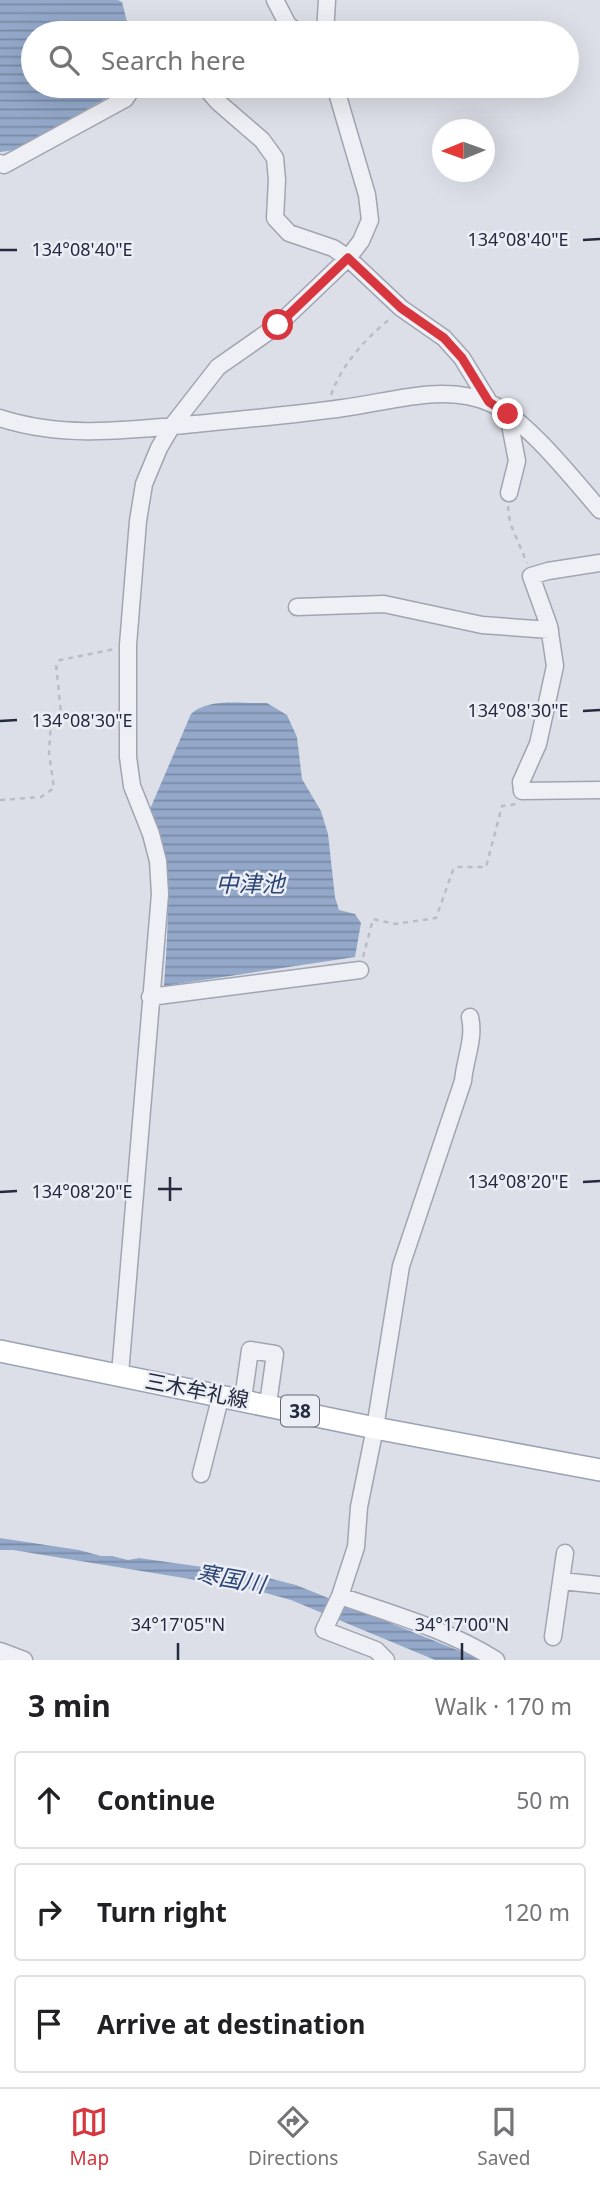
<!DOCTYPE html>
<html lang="en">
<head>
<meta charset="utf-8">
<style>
  body { margin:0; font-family:"Noto Sans","Noto Sans JP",sans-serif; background:#f2f2f2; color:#202124 }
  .compass { position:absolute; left:432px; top:119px; width:63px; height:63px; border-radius:50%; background:#fff; box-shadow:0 7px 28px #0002; rotate:269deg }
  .stop { position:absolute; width:21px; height:21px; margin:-16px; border:5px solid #d7363e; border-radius:50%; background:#fff }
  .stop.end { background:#d7363e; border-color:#fff; box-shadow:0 2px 7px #0008 }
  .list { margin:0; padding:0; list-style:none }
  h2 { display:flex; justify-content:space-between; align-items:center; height:91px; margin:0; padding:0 28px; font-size:30px }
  h2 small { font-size:23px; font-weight:400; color:#757577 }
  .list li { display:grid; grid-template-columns:46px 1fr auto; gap:21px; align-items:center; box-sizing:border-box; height:98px; margin:0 14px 14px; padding:0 14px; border:2px solid #e0e0e0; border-radius:7px }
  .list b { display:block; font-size:26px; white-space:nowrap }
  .list em { font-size:23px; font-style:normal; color:#757577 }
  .icon { flex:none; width:38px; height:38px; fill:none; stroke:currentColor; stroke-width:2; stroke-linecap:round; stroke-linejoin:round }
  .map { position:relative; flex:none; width:600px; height:1660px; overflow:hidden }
  .search { position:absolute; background:#fff; box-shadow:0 7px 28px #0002; left:21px; right:21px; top:21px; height:77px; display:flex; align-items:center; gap:18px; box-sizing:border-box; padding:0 24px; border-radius:38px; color:#757577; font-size:26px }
  .sheet { height:427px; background:#fff }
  nav { display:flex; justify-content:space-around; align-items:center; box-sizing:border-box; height:98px; border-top:2px solid #e0e0e0; background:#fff; font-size:19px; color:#757577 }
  nav a { display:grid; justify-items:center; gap:4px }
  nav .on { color:#d7363e }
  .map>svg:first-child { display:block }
  .water { fill:url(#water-rules) }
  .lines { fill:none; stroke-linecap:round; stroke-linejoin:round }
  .minor-casing { stroke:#a1a5b1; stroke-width:19 }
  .major-casing { stroke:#9aa2b4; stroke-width:24 }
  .path { stroke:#babdc6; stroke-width:2.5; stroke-dasharray:5 5; stroke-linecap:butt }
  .minor { stroke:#eff0f5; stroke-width:16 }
  .major { stroke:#fff; stroke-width:21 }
  .route { stroke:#d7363e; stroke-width:9 }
  .ticks { fill:none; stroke:#252b3f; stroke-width:2.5 }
  .labels { text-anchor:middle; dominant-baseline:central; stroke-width:5; stroke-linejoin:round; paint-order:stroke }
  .shield { fill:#ebeef5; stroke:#606676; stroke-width:2 }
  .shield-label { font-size:19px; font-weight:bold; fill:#252b3f }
  .street-label { font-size:21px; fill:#252b3f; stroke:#ebeef5 }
  .water-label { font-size:23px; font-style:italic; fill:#2c4575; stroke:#ebeef5 }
  .ticks-label { font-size:18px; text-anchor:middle; fill:#252b3f; stroke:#ebeef5; stroke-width:5; stroke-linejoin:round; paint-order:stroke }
</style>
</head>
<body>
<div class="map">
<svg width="600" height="1660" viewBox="0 0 600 1660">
  <defs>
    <pattern id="water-rules" width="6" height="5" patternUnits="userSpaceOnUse" patternTransform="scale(1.75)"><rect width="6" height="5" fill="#94a9ca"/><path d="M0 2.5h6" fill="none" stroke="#798aa5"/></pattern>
  </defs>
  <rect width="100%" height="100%" fill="#dcdfe7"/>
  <path class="water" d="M 0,0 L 118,0 L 122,2 L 130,33 L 33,33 L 33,86 L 128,86 L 14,150 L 0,152 Z
    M 267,703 L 287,715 L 297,737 L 302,779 L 321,811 L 328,834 L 335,897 L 339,910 L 355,914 L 361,923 L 355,957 L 164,986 C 168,925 174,867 150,809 L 191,714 C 208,697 244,704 267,703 Z
    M 0,1538 L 79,1550 L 101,1556 L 112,1556 L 128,1560 L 139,1558 L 252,1574 L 296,1585 L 482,1660 L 435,1660 L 291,1600 L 251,1589 L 13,1550 L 0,1550 Z"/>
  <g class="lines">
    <defs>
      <path id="minor" d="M 275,0 L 288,25 L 299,33
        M 325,33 L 327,0
        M 204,86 L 218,102 L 262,140 L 275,158 L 277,180 L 275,218 L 289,233 L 333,248 L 348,258 L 401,308 L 444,338 L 462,358 L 489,402
        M 0,163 L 4,165 L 125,99 L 134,86
        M 508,414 L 517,461 L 509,493
        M 0,418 C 64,439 129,430 195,424 C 245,419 294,415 343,408 C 390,402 444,383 490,403 C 526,419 573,479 600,510
        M 600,563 L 548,571 L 531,576 L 549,626 L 555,666 L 538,744 L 521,782 L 522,791 L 600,790
        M 297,607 L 384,604 L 482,625 L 550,630
        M 150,997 L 360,970
        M 120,1374 L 160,894 L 158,861 L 151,834 L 132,786 L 128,757 L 128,645 L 138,521 L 144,484 L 159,448 L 172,426 L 218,367 L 278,325 L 348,258 L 361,241 L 370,220 L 367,195 L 335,86
        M 243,1399 L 250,1350 L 275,1354 L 268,1404
        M 201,1474 L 221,1395
        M 562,1581 L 600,1585
        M 340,1596 C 392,1614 449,1630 496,1660
        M 553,1637 L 565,1553
        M 0,1651 L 24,1660
        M 386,1660 L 376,1650 L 324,1630 L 340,1596 L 356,1547 L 359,1507 L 375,1428 L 401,1266 L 463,1081 C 465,1058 475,1039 470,1017"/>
      <path id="major" d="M 0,1351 L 375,1428 L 600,1470"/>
    </defs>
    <use href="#minor" class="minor-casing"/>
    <use href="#major" class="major-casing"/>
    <path class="path" d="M 331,395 C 342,364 366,338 391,318
      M 508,506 L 510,523 L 527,563
      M 0,800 L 41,797 L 54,788 L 49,753 L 51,722 L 61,713 L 56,664 L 60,660 L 115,649
      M 363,957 L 373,919 L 395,924 L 436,918 L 453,870 L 456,867 L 486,867 L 502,806 L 517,804"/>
    <use href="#minor" class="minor"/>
    <use href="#major" class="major"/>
  </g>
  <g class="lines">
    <path class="route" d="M 278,325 L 348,258 L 401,308 L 444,338 L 462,358 L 489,402 L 508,414"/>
  </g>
  <path class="ticks" d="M 583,240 L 600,239M 0,250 L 17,250M 583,711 L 600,710M 0,721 L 17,720M 170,1177 L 170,1201M 583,1182 L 600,1181M 158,1189 L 182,1189M 0,1192 L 17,1191M 178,1643 L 178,1660M 462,1643 L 462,1660"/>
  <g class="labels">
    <rect class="shield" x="281" y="1395.5" width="38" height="31" rx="5"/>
    <g class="shield-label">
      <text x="300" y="1411">38</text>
    </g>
    <g class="street-label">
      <text transform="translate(197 1390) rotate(11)">三木牟礼線</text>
    </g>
    <g class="water-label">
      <text x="250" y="883">中津池</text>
      <text transform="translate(231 1578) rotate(10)">寒国川</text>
    </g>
  </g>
  <g class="ticks-label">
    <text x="518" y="246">134°08'40"E</text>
    <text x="82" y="256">134°08'40"E</text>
    <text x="518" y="717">134°08'30"E</text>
    <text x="82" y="727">134°08'30"E</text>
    <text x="518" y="1188">134°08'20"E</text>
    <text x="82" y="1198">134°08'20"E</text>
    <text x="178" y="1631">34°17'05"N</text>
    <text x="462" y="1631">34°17'00"N</text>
  </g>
</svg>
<svg class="compass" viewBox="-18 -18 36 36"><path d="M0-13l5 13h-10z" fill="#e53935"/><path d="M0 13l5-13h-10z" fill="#757577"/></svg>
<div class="stop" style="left:278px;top:325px"></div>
<div class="stop end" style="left:508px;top:414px"></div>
<div class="search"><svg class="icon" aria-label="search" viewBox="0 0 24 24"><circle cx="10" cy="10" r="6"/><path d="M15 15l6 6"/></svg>Search here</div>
</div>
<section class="sheet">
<h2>3 min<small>Walk · 170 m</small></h2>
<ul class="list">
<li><svg class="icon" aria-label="ahead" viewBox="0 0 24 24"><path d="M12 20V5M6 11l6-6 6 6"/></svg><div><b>Continue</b></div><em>50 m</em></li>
<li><svg class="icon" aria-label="right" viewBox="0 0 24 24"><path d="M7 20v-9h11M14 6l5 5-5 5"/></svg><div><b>Turn right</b></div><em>120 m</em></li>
<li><svg class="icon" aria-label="arrive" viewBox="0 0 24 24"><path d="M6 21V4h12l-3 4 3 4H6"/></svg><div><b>Arrive at destination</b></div></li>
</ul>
</section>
<nav>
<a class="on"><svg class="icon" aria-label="map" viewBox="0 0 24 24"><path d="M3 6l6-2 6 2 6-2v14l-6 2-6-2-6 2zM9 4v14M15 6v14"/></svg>Map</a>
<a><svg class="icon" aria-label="directions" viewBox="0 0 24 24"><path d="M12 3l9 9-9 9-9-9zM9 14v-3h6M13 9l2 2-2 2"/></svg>Directions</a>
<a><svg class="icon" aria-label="saved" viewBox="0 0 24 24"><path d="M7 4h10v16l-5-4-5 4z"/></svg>Saved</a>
</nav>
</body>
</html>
